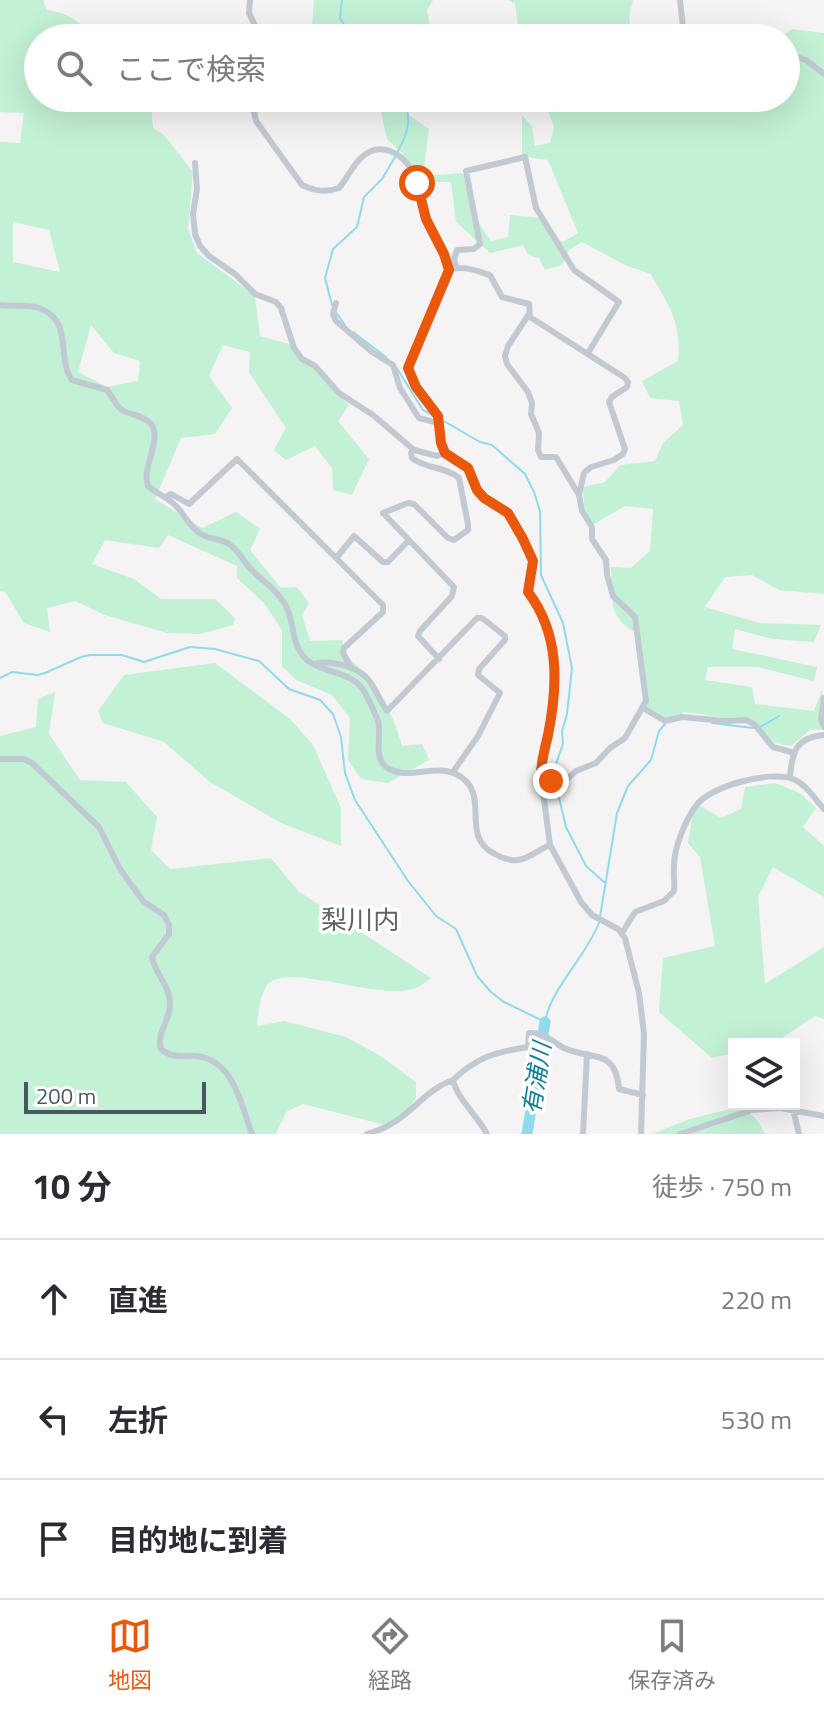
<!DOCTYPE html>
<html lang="ja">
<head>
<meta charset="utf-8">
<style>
  body { margin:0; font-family:"Titillium Web","Noto Sans JP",sans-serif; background:#f2f2f3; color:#2b2b33 }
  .controls { position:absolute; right:24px; bottom:24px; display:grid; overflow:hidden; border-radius:0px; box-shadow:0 8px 32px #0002 }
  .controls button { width:72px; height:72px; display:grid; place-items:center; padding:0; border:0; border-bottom:2px solid #e1e1e2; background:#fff; color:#2b2b33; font:40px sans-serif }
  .scale { position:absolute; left:24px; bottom:20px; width:182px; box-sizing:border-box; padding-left:8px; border:4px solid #4a5661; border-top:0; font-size:22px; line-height:28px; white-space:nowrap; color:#4a5661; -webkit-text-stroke:6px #fff; paint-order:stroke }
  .stop { position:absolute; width:24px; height:24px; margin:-18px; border:6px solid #ea580c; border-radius:50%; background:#fff }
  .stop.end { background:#ea580c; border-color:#fff; box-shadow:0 2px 8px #0008 }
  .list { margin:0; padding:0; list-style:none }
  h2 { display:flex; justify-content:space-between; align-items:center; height:104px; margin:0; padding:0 32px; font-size:34px }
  h2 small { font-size:26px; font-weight:400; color:#7c7c81 }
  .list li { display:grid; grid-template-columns:52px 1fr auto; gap:24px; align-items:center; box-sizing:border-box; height:120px; padding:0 32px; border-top:2px solid #e1e1e2 }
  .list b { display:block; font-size:30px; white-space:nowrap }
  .list em { font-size:26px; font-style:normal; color:#7c7c81 }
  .icon { flex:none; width:44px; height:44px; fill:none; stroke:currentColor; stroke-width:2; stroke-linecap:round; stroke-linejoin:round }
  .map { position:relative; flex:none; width:824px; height:1134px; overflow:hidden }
  .search { position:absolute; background:#fff; box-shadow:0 8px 32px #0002; left:24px; right:24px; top:24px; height:88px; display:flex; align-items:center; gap:20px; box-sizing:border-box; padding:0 28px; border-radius:44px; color:#7c7c81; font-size:30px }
  .sheet { height:464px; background:#fff }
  nav { display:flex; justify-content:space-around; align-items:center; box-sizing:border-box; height:112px; border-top:2px solid #e1e1e2; background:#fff; font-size:22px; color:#7c7c81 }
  nav a { display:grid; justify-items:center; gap:4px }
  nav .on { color:#ea580c }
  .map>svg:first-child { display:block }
  .green { fill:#c3f1d5; fill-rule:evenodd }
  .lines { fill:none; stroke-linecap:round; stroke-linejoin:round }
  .stream { stroke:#90daee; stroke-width:2 }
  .river { stroke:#90daee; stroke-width:11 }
  .minor { stroke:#c1cad2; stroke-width:6 }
  .route { stroke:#ea580c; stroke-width:10 }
  .labels { text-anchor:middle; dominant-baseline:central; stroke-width:7; stroke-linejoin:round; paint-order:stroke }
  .water-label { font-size:24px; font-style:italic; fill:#0c7c9b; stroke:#fff }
  .quarter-label { font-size:26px; fill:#5f6368; stroke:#fff }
</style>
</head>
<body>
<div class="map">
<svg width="824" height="1134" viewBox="0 0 824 1134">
  <rect width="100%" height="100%" fill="#f5f3f3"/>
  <path class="green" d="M 0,0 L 43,0 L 47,10 C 68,13 81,21 93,38 L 38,38 L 38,98 L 141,98 L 151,104 L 153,128 L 164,135 L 193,172 L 188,229 L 197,253 L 255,296 L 260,336 L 289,344 L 349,405 L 338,421 L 369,459 L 352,495 L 333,490 L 332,468 L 315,446 L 286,460 L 274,450 L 286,428 L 249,372 L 250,352 L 223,345 L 209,376 L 232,408 L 215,434 L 181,438 L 155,499 L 202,528 L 236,512 L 260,529 L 250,550 L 281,588 L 297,587 L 309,603 L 302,615 L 310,641 L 342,640 C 346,663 359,664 372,681 C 387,703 395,721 402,746 L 422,744 L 429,760 L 388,783 L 361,779 L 348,760 L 350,718 L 332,695 L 296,680 L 282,666 L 282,630 L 264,603 L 237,578 L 237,566 L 168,535 L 159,548 L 105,540 L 92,564 L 134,579 L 161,599 L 215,599 L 235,618 L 233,625 L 200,634 L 167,633 L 105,615 L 75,601 L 47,608 L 50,632 L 24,623 L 5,592 L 0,591 L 0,142 L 20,143 L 24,113 L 0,112 ZM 13,222 L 49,230 L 60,272 L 13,262 ZM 91,325 L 114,353 L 140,361 L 138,381 L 107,387 L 78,372 Z
    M 314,0 L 433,0 L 427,10 L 432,38 L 311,38 Z
    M 508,0 L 633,0 L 629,15 L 632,38 L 520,38 L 515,4 Z
    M 792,29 L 824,33 L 824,594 L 779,590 L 752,575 L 725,577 L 705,607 L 759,623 L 821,625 L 814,642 L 773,639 L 735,629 L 732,649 L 817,667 L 814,681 L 758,667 L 708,667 L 705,680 L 752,687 L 755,704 L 814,711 L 822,690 L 824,729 L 810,730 L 791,746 L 775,743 L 748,717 L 725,718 L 685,712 L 668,721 L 645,708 L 640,635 C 607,619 612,599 611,567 L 631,568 L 650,551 L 653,509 L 625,506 L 594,524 L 585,517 L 583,487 L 605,482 L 620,465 L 655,461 L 663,443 L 683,425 L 679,401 L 650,398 L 642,381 L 678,361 C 682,323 669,306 651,274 L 627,266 L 582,242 L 569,250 L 562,265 L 545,270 L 539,258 L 528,255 L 523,245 L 490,253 L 456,222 L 451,182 L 420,182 L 406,157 L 387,139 L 378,98 L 396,98 L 398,107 L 429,129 L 423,176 L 463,173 L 474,216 L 491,241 L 508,237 L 510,215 L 542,218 L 551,237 L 563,242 L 578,233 L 548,160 L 522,156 L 522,115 L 532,126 L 535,146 L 550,143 L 554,127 L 543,98 L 786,98 L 786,38 L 779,38 Z
    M 215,663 L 290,719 L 313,745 L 341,808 L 341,846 L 281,823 L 210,782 L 164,742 L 103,723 L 98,711 L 124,675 Z
    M 55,692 L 49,734 L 80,780 L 126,782 L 157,817 L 151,850 L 170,869 L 271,858 L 298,891 L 431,978 C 427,981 421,986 416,988 C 380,1002 290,962 268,984 C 260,994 258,1014 257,1026 L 284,1021 L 346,1037 L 379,1055 L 416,1082 L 416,1098 L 399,1122 L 385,1125 L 303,1104 L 286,1112 L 276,1134 L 0,1134 L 0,736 L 36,727 L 38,699 Z
    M 775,783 L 800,793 L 816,808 L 803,827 L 824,846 L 824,897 L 773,867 L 758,897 L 765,984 L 824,947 L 824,1019 L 815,1016 L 776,1042 L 734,1044 L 734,1053 L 712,1058 L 659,1012 L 663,958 L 715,946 L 700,857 L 688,843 L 695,803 L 721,818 L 741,809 L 745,787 Z
    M 742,1106 L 757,1120 L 765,1134 L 652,1134 L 690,1119 Z"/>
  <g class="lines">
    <path class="stream" d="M 342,0 L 340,18 L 352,38
      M 398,151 C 408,133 413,116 402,98
      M 332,305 L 325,278 L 333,249 L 357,227 L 364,197 L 382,179 L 395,157
      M 335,311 L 345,325
      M 353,332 L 386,357
      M 396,367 L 423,410 L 433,415
      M 442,420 L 480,442 L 492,445 L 525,474 L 534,492 L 540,511 L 541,575 L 563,623 L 572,668 L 567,714 L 562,731 L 563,744 L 556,764 L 559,798 L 566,827 L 586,866 L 604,882
      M 0,678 L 12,672 L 38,675 L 45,673 L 81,657 L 90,655 L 122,655 L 144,662 L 190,647 L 215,649 L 259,661 L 289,689 L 320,700 L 333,714 L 341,737 L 345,773 L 355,800 L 408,881 L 436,916 L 456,929 L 477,976 L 491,992 L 504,1002 L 545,1022 C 551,988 585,958 599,923
      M 712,723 L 753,728
      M 760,727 L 779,716
      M 600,917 L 617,813 L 628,786 L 651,760 L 659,731 L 665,724"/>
    <path class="river" d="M 527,1134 L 545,1022"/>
    <path class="minor" d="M 250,0 L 249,13 L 261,38
      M 680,0 L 683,28 L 688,38
      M 786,54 L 806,60 L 824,74
      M 251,98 L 256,121 L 302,185 C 314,191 325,193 339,188 C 347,179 352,166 361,158 C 369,150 379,147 390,151 C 419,161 417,197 427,221 C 435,240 452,257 447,279 L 408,368 L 416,387 L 438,416 L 441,443 L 445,453 L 468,468 L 477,490 L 484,498 L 508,513 L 523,539 L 533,561 L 528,592 L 539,606 L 549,629 L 554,649 L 553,705 L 540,768 L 550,845 L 581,902 L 592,915 L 618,929 L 625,938 L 639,993 L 644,1034 L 641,1134
      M 195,163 L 197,189 L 193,214 L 195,234 L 200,246 L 209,256 L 235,274 L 255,294 L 276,302 L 281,308 L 294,348 L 302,359 L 315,366 L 339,393 L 373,415 L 414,450 L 437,456 L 445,453
      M 456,267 L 454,259 L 457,250 L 474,249 L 480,244 L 466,171 L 525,157 L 536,208 L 574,270 L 619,302 L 588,353
      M 449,270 C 463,265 477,271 490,275 L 502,297 L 529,304 L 530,317 L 625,378 L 628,382 L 627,387 L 612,397 L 609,402 L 625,449 L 623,454 L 614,460 L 591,467 L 584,473 L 579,495 L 582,511 L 592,527 L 592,539 L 606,560 L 607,575 L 613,596 L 635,617 L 646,701 L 625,738 L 610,748 L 596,763 L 576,771 L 567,779 L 541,784
      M 336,303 L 333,314 L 336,321 L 372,352 L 393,365 L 400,388 L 419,418 L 439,423
      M 0,305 C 13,307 27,304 39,308 C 74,320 56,358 72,380 L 107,390 C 113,397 115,405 122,410 C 131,415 145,416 151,424 C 163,440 141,467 148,486 C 157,494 169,498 177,507 C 186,517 190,527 201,534 C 210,540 221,538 229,544 C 238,550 242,559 249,567 C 259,579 274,587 283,601 C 295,617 290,642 304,657 C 318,673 348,670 362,688 C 368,697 374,711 378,721 C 382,735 373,756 386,767 C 407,782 433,763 456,774 C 494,793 457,835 495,854 C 502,858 510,861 518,860 C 529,859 539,849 550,845
      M 529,314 L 508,346 L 505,356 L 507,364 L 528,392 L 532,403 L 531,414 L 539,433 L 538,450 L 541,457 L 556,457 L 579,495
      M 414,450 L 411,453 L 412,458 C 425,469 445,466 459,478 L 468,524 L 468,530 L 454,540 L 448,538 L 414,504 L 408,503 L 383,513 L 454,587 L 452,596 L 420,631 L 418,636 L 439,659
      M 165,497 L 171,494 L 189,504 L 237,459 L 383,605 L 383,612 L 344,648 L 343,653 L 351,668
      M 337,557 L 354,536 L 383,562 L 388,562 L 408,541
      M 317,663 C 334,661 361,667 371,683 C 377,692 381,703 387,711 L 477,618 L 482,618 L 505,636 L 505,640 L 479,669 L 478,675 L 500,693 L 478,736 L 453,772
      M 824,698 L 821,720 L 824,727
      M 643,708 L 665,721 L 682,717 L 725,721 L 746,720 L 754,724 L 773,747 L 791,752 L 794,755
      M 0,759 L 24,759 L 32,763 L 99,827 L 120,869 L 143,901 L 164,915 L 169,925 L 169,934 L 152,957 C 155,975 170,984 170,1005 C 170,1020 156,1034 161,1049 C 172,1059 183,1055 197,1056 C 234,1061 241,1104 252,1134
      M 790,777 C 792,752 796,737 824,735
      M 622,933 L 635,912 L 664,901 L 674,891 C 675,882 673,874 674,866 C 674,847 685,822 695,807 C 708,786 771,770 793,779 C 806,784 815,799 824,809
      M 793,1109 L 799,1134
      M 367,1134 C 375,1131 384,1129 391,1124 C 414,1111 427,1089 453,1080
      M 487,1134 C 478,1116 457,1099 453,1080 C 477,1057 495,1052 528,1047 L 529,1033 C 546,1032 550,1041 564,1048 C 592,1061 615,1047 619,1089 L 643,1095
      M 583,1134 L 587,1054
      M 680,1134 L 752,1110 L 780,1108 L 824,1116"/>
  </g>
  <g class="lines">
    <path class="route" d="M 417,183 L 426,219 L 444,254 L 449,270 L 408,368 L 416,387 L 438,416 L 441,443 L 445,453 L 468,468 L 477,490 L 484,498 L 508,513 L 523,539 L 533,561 L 528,592 C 560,634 558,685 548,735 C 544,752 540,766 541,784 L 551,781"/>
  </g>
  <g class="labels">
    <g class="water-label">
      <text transform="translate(536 1078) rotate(-81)">有浦川</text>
    </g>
    <g class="quarter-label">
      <text x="360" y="919">梨川内</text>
    </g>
  </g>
</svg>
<div class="controls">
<button><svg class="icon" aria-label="layers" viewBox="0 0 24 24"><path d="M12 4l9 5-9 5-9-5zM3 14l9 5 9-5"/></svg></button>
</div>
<div class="scale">200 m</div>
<div class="stop" style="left:417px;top:183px"></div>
<div class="stop end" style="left:551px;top:781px"></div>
<div class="search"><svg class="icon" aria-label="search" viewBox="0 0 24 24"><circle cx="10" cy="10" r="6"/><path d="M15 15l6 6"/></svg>ここで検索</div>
</div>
<section class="sheet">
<h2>10 分<small>徒歩 · 750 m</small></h2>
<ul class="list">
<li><svg class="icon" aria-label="ahead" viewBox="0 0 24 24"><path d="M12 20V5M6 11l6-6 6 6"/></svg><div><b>直進</b></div><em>220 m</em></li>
<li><svg class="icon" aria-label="left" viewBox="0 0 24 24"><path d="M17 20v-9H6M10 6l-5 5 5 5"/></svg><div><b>左折</b></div><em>530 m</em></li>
<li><svg class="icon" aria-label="arrive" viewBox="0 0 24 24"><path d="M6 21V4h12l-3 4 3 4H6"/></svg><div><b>目的地に到着</b></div></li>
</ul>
</section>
<nav>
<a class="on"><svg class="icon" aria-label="map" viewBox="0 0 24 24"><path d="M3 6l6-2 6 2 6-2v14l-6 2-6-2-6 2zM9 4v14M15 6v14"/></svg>地図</a>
<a><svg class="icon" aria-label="directions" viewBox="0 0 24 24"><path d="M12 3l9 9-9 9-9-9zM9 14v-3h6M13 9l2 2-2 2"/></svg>経路</a>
<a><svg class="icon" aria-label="saved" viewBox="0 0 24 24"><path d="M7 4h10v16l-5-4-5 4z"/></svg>保存済み</a>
</nav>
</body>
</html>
